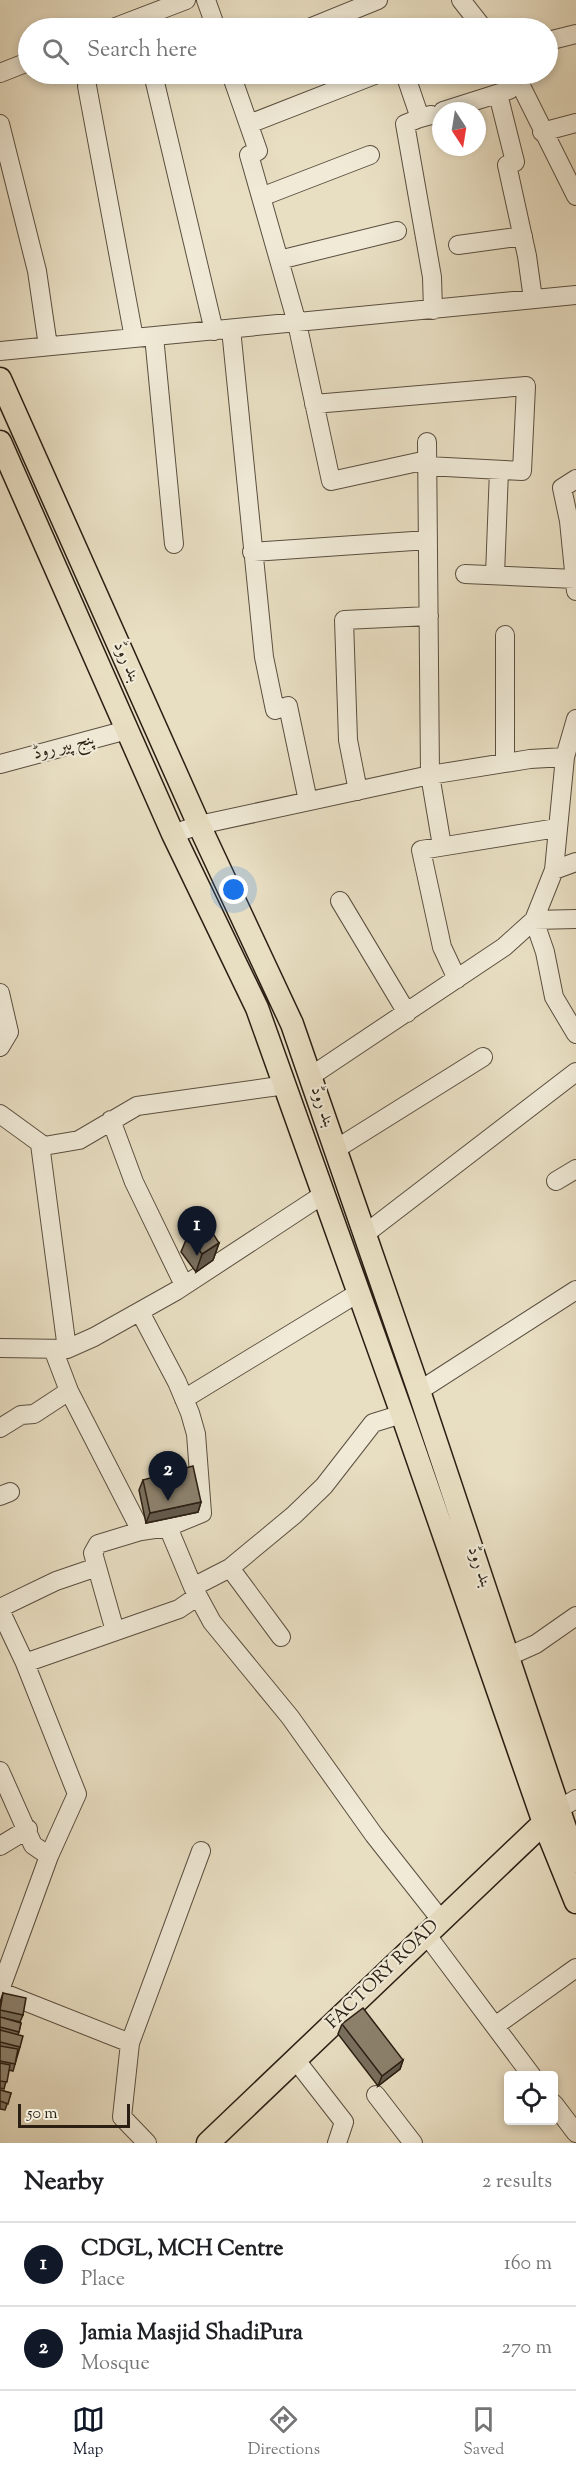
<!DOCTYPE html>
<html lang="en">
<head>
<meta charset="utf-8">
<style>
  body { margin:0; font-family:"Sorts Mill Goudy",Amiri,serif; background:#f2f2f2; color:#202124 }
  .controls { position:absolute; right:18px; bottom:18px; display:grid; overflow:hidden; border-radius:6px; box-shadow:0 3px 9px #0003 }
  .controls button { width:54px; height:54px; display:grid; place-items:center; padding:0; border:0; border-bottom:2px solid #e0e0e0; background:#fff; color:#202124; font:30px sans-serif }
  .compass { position:absolute; left:432px; top:102px; width:54px; height:54px; border-radius:50%; background:#fff; box-shadow:0 3px 9px #0003; rotate:168deg }
  .scale { position:absolute; left:18px; bottom:15px; width:112px; box-sizing:border-box; padding-left:6px; border:3px solid #2b1f14; border-top:0; font-size:16px; line-height:21px; white-space:nowrap; color:#2b1f14; -webkit-text-stroke:4px #f0ead7; paint-order:stroke }
  .you { position:absolute; left:234px; top:890px; width:21px; height:21px; margin:-15px; border:4px solid #fff; border-radius:50%; background:#1a73e8; box-shadow:0 0 0 9px #1a73e833 }
  .badge { display:grid; place-items:center; width:39px; height:39px; border-radius:50%; background:#111827; color:#fff; font-size:20px; font-weight:700 }
  .pin { position:absolute; translate:-50% -50px; filter:drop-shadow(0 2px 3px #0008) }
  .pin::after { content:''; position:absolute; top:32px; width:21px; height:18px; background:inherit; clip-path:polygon(0 0,100% 0,50% 100%) }
  .list { margin:0; padding:0; list-style:none }
  h2 { display:flex; justify-content:space-between; align-items:center; height:78px; margin:0; padding:0 24px; font-size:26px }
  h2 small { font-size:20px; font-weight:400; color:#757577 }
  .list li { display:grid; grid-template-columns:39px 1fr auto; gap:18px; align-items:center; box-sizing:border-box; height:84px; padding:0 24px; border-top:2px solid #e0e0e0 }
  .list b { display:block; font-size:22px; white-space:nowrap }
  .list p { margin:0; font-size:20px; white-space:nowrap; color:#757577 }
  .list em { font-size:20px; font-style:normal; color:#757577 }
  .icon { flex:none; width:33px; height:33px; fill:none; stroke:currentColor; stroke-width:2; stroke-linecap:round; stroke-linejoin:round }
  .map { position:relative; flex:none; width:576px; height:2143px; overflow:hidden }
  .search { position:absolute; background:#fff; box-shadow:0 3px 9px #0003; left:18px; right:18px; top:18px; height:66px; display:flex; align-items:center; gap:15px; box-sizing:border-box; padding:0 21px; border-radius:33px; color:#757577; font-size:22px }
  .sheet { height:246px; background:#fff }
  nav { display:flex; justify-content:space-around; align-items:center; box-sizing:border-box; height:84px; border-top:2px solid #e0e0e0; background:#fff; font-size:16px; color:#757577 }
  nav a { display:grid; justify-items:center; gap:3px }
  nav .on { color:#111827 }
  .map>svg:first-child { display:block }
  .lines { fill:none; stroke-linecap:round; stroke-linejoin:round }
  .minor-casing { stroke:#5a4f40; stroke-width:20 }
  .major-casing { stroke:#2b1f14; stroke-width:25 }
  .minor { stroke:#f0ead7; stroke-width:18 }
  .major { stroke:#e8dec2; stroke-width:22 }
  .wall { fill:#79705f; stroke:#2b1f14; stroke-width:1.5 }
  .shaded-wall { fill:#635b4d; stroke:#2b1f14; stroke-width:1.5 }
  .building { fill:#8d826e; stroke:#2b1f14; stroke-width:1.5 }
  .labels { text-anchor:middle; dominant-baseline:central; stroke-width:4.5; stroke-linejoin:round; paint-order:stroke }
  .street-label { font-size:18px; fill:#2b1f14; stroke:#f0ead7 }
</style>
</head>
<body>
<div class="map">
<svg width="576" height="2143" viewBox="0 0 576 2143">
  <rect width="100%" height="100%" fill="#e8dec2"/>
  <filter id="stains"><feTurbulence type="fractalNoise" baseFrequency=".00333" numOctaves="4"/><feColorMatrix values="0 0 0 0 .2 0 0 0 0 .09 0 0 0 0 .02 0 0 0 .5 -.17"/></filter>
  <radialGradient id="worn" r=".72"><stop offset=".6" stop-color="#630" stop-opacity="0"/><stop offset="1" stop-color="#630" stop-opacity=".3"/></radialGradient>
  <g class="lines">
    <defs>
      <path id="minor" d="M 206,0 L 216,28
        M 461,0 L 483,28
        M 113,28 L 186,0
        M 309,28 L 378,0
        M 548,41 L 576,34
        M 0,73 L 28,62
        M 153,74 L 214,331
        M 231,74 L 258,151 L 249,155 L 297,323 L 331,481 L 427,460
        M 405,74 L 420,118 L 431,115
        M 515,74 L 576,196
        M 87,86 L 134,338
        M 498,94 L 515,162 L 507,165 L 527,256 L 533,299
        M 443,111 L 509,90
        M 420,118 L 405,124 L 432,277 L 433,310
        M 0,124 L 37,271 L 48,346
        M 249,124 L 377,74
        M 542,132 L 576,123
        M 261,197 L 370,155
        M 458,245 L 523,236
        M 279,260 L 397,231
        M 231,329 L 264,657 L 275,710 L 288,706 L 308,801
        M 154,336 L 174,544
        M 0,351 L 576,295
        M 314,404 L 526,386 L 522,471 L 427,466
        M 427,442 L 430,775 L 442,846
        M 576,479 L 562,488 L 569,521 L 576,591
        M 252,552 L 428,540
        M 465,574 L 575,579
        M 495,575 L 499,470
        M 505,635 L 505,763
        M 0,764 L 127,730
        M 358,791 L 348,740 L 344,620 L 429,616
        M 173,834 L 199,825 L 430,775 L 530,759 L 565,757
        M 554,870 L 576,862
        M 340,901 L 407,1013
        M 576,919 L 534,920 L 545,952 L 554,997 L 576,1034
        M 457,979 L 442,947 L 421,850 L 557,828
        M 0,993 L 9,1032 L 0,1047
        M 311,1076 L 504,947 L 534,920 L 554,870 L 565,757 L 576,719
        M 0,1114 L 44,1146 L 79,1140 L 137,1106 L 286,1085
        M 111,1120 L 134,1182 L 184,1285
        M 40,1144 L 67,1349
        M 336,1149 L 483,1057
        M 556,1181 L 576,1169
        M 365,1234 L 576,1072
        M 140,1312 L 177,1382 L 190,1413 L 196,1434 L 202,1513 L 168,1527
        M 0,1348 L 67,1349 L 94,1337 L 176,1291 L 324,1194
        M 69,1391 L 141,1531 L 168,1527 L 193,1587 L 230,1568 L 294,1515 L 324,1486 L 373,1423 L 402,1414
        M 419,1391 L 576,1290
        M 184,1399 L 358,1293
        M 0,1428 L 21,1415 L 34,1414 L 69,1391 L 53,1349
        M 0,1496 L 10,1492
        M 230,1568 L 281,1637
        M 193,1587 L 212,1622 L 290,1717 L 374,1835 L 441,1920
        M 0,1608 L 56,1581 L 97,1567
        M 0,1610 L 25,1663 L 179,1609 L 198,1596
        M 115,1631 L 93,1553 L 98,1544 L 141,1531
        M 509,1656 L 536,1644 L 576,1616
        M 0,1771 L 33,1845 L 49,1856
        M 559,1809 L 576,1799
        M 0,1846 L 28,1829
        M 426,1934 L 532,2076
        M 0,1990 L 49,1856 L 77,1794 L 25,1663
        M 4,1993 L 130,2043 L 122,2117 L 147,2143
        M 495,2026 L 576,1968
        M 130,2043 L 201,1851
        M 295,2059 L 344,2122 L 337,2143
        M 376,2095 L 413,2143
        M 554,2104 L 576,2133"/>
      <path id="major" d="M 0,379 L 199,825 L 292,1024 L 419,1391 L 576,1861
        M 0,442 L 173,834 L 257,1008 L 402,1414 L 544,1823 L 576,1902
        M 208,2143 L 553,1814"/>
    </defs>
    <use href="#minor" class="minor-casing"/>
    <use href="#major" class="major-casing"/>
    <use href="#minor" class="minor"/>
    <use href="#major" class="major"/>
  </g>
  <path class="wall" d="M 188,1235 L 219,1243 L 213,1260 L 196,1272 L 181,1252 Z
    M 143,1480 L 201,1502 L 198,1512 L 146,1523 L 139,1490 Z
    M 3,1993 L 23,2015 L 20,2022 L 3,2018 L 21,2023 L 18,2035 L 20,2047 L 13,2071 L 9,2070 L 4,2089 L 0,2088 L 0,2002 Z
    M 342,2024 L 403,2060 L 400,2069 L 378,2086 L 338,2034 Z
    M 0,2090 L 11,2093 L 5,2110 L 0,2109 Z"/>
  <path class="shaded-wall" d="M 219,1243 L 213,1260 L 196,1272 L 202,1254 Z
    M 201,1502 L 198,1512 L 146,1523 L 150,1513 Z
    M 403,2060 L 400,2069 L 378,2086 L 382,2076 Z"/>
  <path class="building" d="M 205,1221 L 219,1243 L 202,1254 L 188,1235 Z
    M 193,1466 L 201,1502 L 150,1513 L 143,1480 Z
    M 3,1993 L 26,1998 L 23,2015 L 0,2010 Z
    M 363,2008 L 403,2060 L 382,2076 L 342,2024 Z
    M 0,2017 L 21,2023 L 19,2032 L 0,2027 Z
    M 0,2030 L 23,2036 L 20,2047 L 0,2042 Z
    M 0,2046 L 18,2049 L 15,2064 L 0,2061 Z
    M 0,2063 L 10,2065 L 7,2082 L 0,2081 Z
    M 0,2090 L 11,2093 L 8,2104 L 0,2101 Z"/>
  <g class="labels">
    <g class="street-label">
      <text transform="translate(126 662) rotate(66)">بند روڈ</text>
      <text transform="translate(64 747) rotate(-15)">پنج پیر روڈ</text>
      <text transform="translate(322 1107) rotate(71)">بند روڈ</text>
      <text transform="translate(479 1567) rotate(71)">بند روڈ</text>
      <text transform="translate(383 1975) rotate(-44)">FACTORY ROAD</text>
    </g>
  </g>
  <rect width="100%" height="100%" filter="url(#stains)"/>
  <rect width="100%" height="100%" fill="url(#worn)"/>
</svg>
<div class="controls">
<button><svg class="icon" aria-label="locate" viewBox="0 0 24 24"><circle cx="12" cy="12" r="6"/><path d="M12 2v4M12 18v4M2 12h4M18 12h4"/></svg></button>
</div>
<svg class="compass" viewBox="-18 -18 36 36"><path d="M0-13l5 13h-10z" fill="#e53935"/><path d="M0 13l5-13h-10z" fill="#757577"/></svg>
<div class="scale">50 m</div>
<div class="you"></div>
<div class="pin badge" style="left:197px;top:1256px">1</div>
<div class="pin badge" style="left:168px;top:1501px">2</div>
<div class="search"><svg class="icon" aria-label="search" viewBox="0 0 24 24"><circle cx="10" cy="10" r="6"/><path d="M15 15l6 6"/></svg>Search here</div>
</div>
<section class="sheet">
<h2>Nearby<small>2 results</small></h2>
<ul class="list">
<li><span class="badge">1</span><div><b>CDGL, MCH Centre</b><p>Place</p></div><em>160 m</em></li>
<li><span class="badge">2</span><div><b>Jamia Masjid ShadiPura</b><p>Mosque</p></div><em>270 m</em></li>
</ul>
</section>
<nav>
<a class="on"><svg class="icon" aria-label="map" viewBox="0 0 24 24"><path d="M3 6l6-2 6 2 6-2v14l-6 2-6-2-6 2zM9 4v14M15 6v14"/></svg>Map</a>
<a><svg class="icon" aria-label="directions" viewBox="0 0 24 24"><path d="M12 3l9 9-9 9-9-9zM9 14v-3h6M13 9l2 2-2 2"/></svg>Directions</a>
<a><svg class="icon" aria-label="saved" viewBox="0 0 24 24"><path d="M7 4h10v16l-5-4-5 4z"/></svg>Saved</a>
</nav>
</body>
</html>
